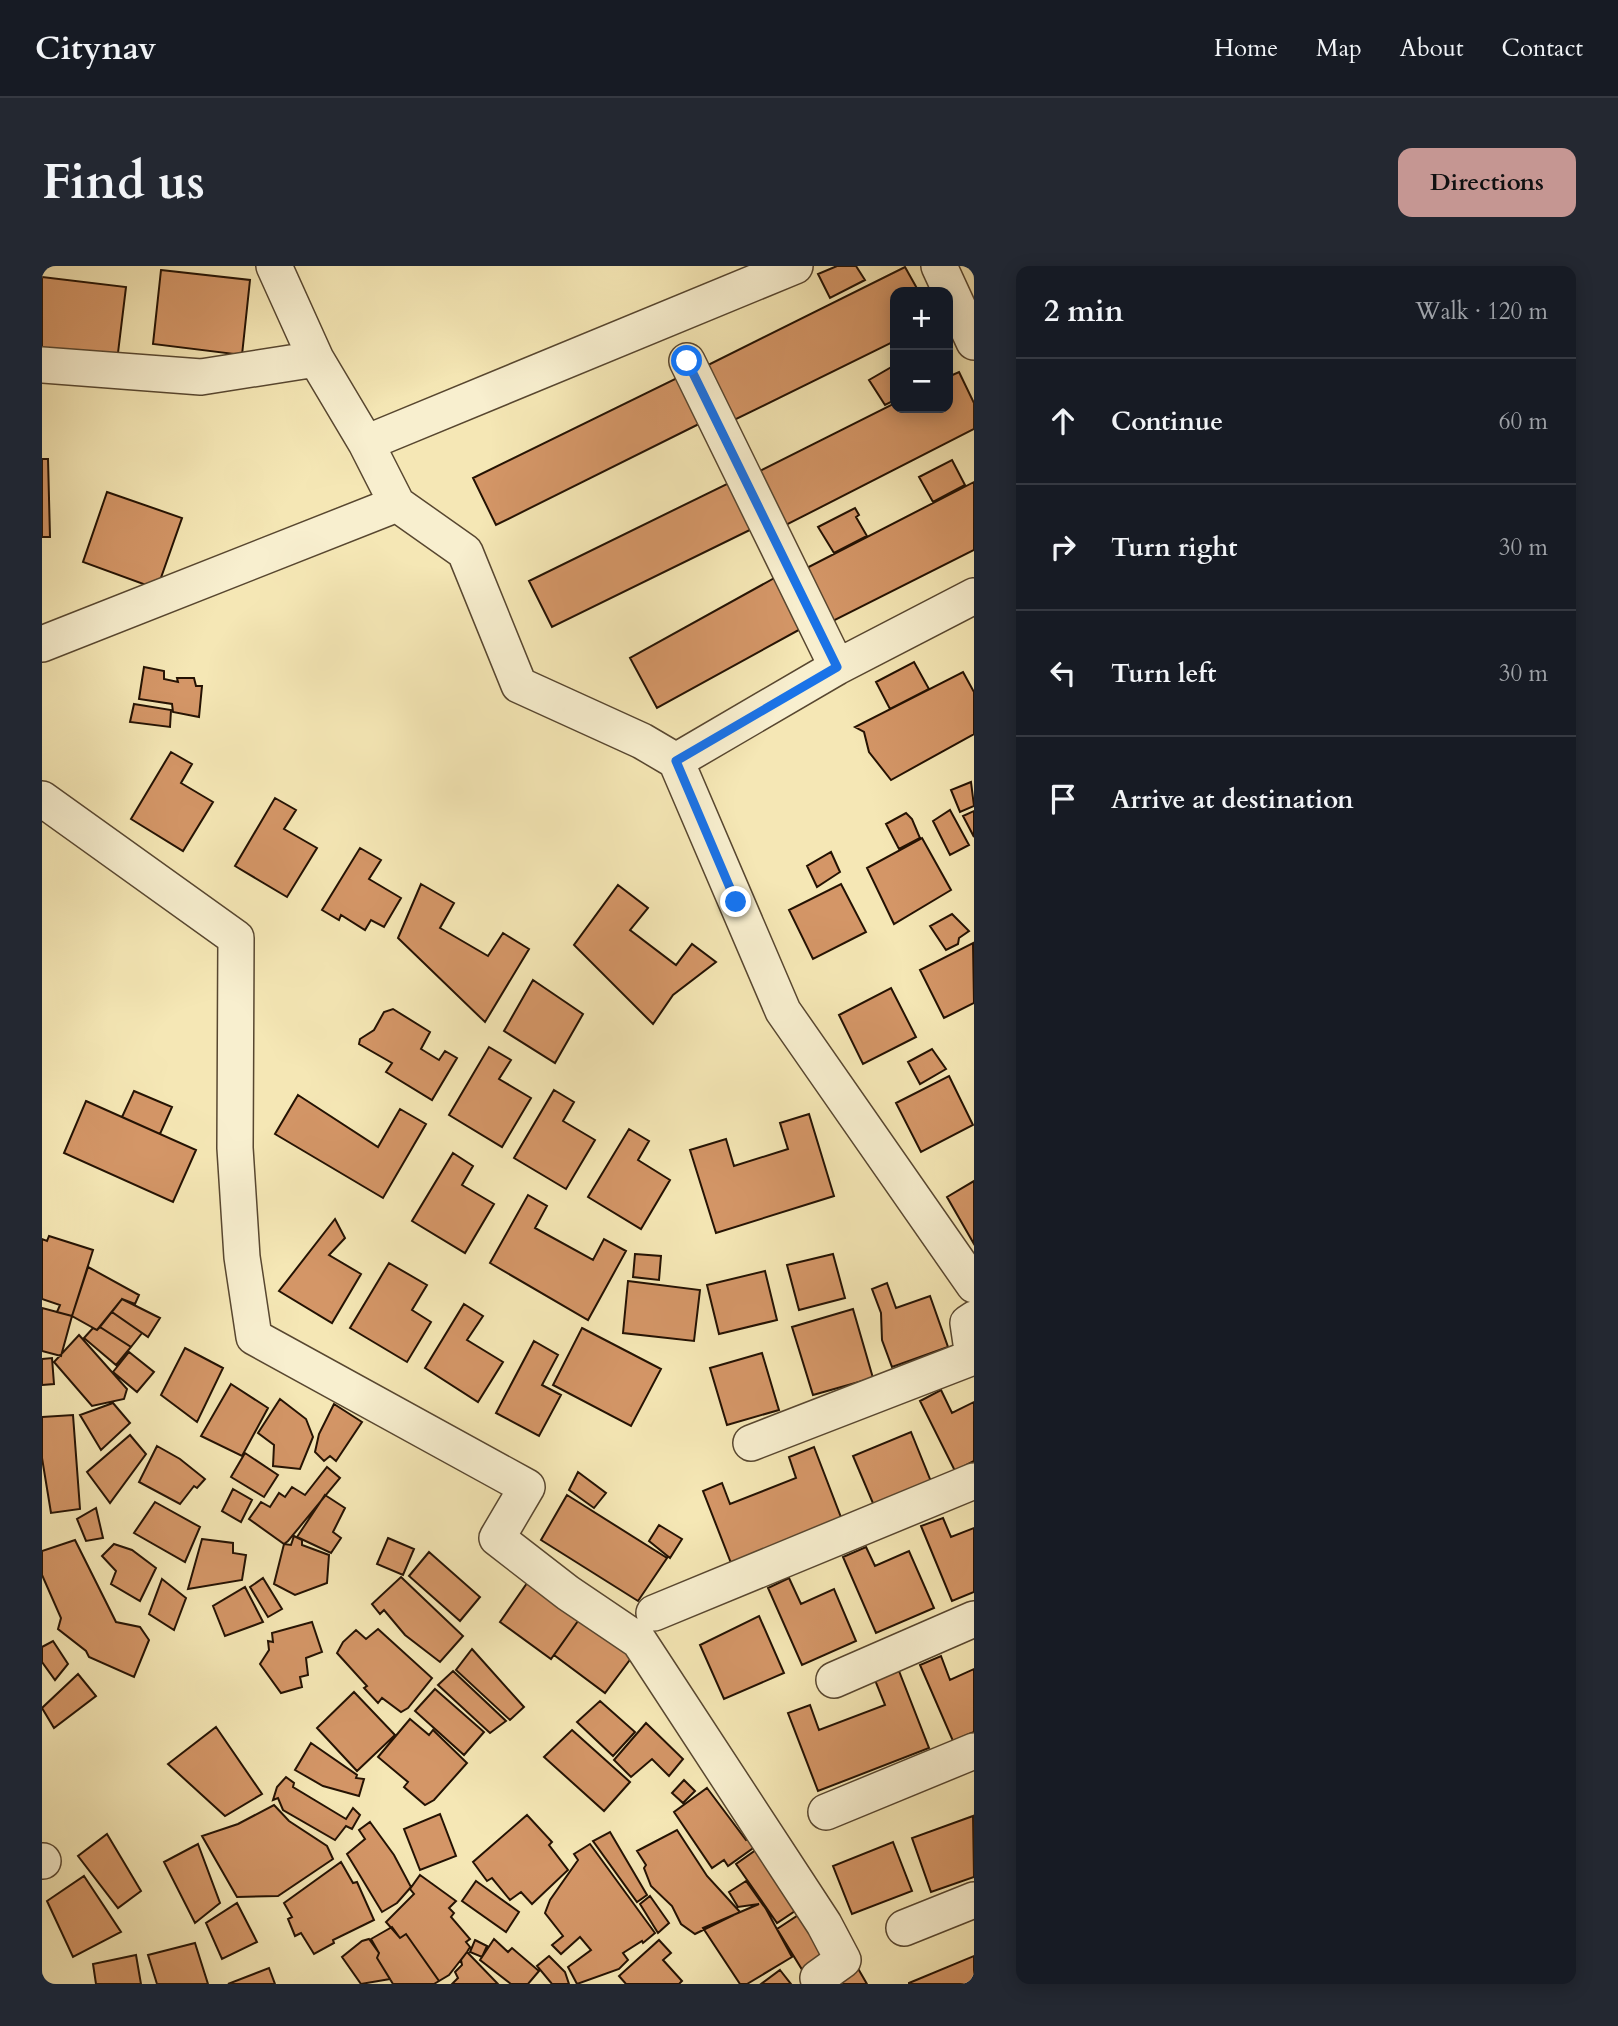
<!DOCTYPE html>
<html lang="en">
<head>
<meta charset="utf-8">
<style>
  body { margin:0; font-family:Cardo,serif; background:#242831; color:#f1f3f6 }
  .controls { position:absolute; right:21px; top:21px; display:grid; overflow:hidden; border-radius:14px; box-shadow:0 4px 18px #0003 }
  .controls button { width:63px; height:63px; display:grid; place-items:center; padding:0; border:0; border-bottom:2px solid #363941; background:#171b24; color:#f1f3f6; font:35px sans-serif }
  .stop { position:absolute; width:21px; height:21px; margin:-16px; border:5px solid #1a73e8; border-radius:50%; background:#fff }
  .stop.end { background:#1a73e8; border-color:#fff; box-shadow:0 2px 7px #0008 }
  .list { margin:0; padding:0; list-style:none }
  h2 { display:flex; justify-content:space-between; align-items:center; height:91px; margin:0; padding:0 28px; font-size:30px }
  h2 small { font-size:23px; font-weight:400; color:#9ea1a6 }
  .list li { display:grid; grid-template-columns:46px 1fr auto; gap:21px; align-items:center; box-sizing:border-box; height:126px; padding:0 28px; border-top:2px solid #363941 }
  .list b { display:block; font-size:26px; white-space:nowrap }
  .list em { font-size:23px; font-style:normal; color:#9ea1a6 }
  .icon { flex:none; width:38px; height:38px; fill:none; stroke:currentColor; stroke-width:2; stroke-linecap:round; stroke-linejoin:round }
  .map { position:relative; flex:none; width:932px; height:1718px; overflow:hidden; border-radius:14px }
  header { display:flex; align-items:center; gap:42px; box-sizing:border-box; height:98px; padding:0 35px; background:#171b24; border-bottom:2px solid #363941 }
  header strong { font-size:33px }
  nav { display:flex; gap:38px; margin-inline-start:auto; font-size:24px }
  .intro { display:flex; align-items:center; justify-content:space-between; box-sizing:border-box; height:168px; padding:0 42px }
  h1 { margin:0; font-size:49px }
  .button { padding:18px 32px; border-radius:14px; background:#c59692; color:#111; font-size:24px; font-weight:700 }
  main { display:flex; gap:42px; padding:0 42px }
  aside { flex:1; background:#171b24; border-radius:14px; box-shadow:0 4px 18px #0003 }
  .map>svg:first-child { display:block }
  .building { fill:#d49667; stroke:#241203; stroke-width:2 }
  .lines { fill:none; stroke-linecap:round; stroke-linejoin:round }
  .minor-casing { stroke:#584730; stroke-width:38 }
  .minor { stroke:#f8efcf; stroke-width:35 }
  .route { stroke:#1a73e8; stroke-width:9 }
</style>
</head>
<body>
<header>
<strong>Citynav</strong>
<nav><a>Home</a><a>Map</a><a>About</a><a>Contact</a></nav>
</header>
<div class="intro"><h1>Find us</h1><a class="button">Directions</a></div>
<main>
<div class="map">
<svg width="932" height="1718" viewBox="0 0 932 1718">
  <rect width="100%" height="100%" fill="#f5e7b5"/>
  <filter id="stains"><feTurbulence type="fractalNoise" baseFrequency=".00286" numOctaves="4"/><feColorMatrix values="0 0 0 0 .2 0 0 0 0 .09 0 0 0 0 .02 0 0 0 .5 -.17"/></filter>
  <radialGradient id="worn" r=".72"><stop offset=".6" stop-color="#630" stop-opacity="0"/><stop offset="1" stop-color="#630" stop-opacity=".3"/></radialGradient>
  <path class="building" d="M 795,0 L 814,0 L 823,14 L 788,32 L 776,8 Z
    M 863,1 L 877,26 L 853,26 L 853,75 L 684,158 L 660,102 Z
    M 119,4 L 208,14 L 200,89 L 111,78 Z
    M 0,11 L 84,21 L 75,95 L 0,86 Z
    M 853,99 L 853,134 L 843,139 L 827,114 Z
    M 917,106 L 932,137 L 932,163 L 738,262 L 710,209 L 853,137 L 853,142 L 906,142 L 906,111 Z
    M 635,112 L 657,158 L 454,259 L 431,212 Z
    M 0,193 L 6,193 L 8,271 L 0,271 Z
    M 910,194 L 923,219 L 891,236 L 877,211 Z
    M 691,215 L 714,261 L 510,361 L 487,315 Z
    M 932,216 L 932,284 L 781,360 L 755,307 Z
    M 65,226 L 140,252 L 115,323 L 41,296 Z
    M 813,242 L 817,249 L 814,251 L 825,270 L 792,287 L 776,261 Z
    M 736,310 L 764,360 L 615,442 L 588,392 Z
    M 872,396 L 887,423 L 848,443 L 834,416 Z
    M 102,401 L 122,405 L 122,413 L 136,416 L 135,412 L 152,412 L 154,420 L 160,420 L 157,451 L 131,446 L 130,438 L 97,433 Z
    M 921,406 L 932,426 L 932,468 L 849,514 L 827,486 L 822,466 L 813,461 Z
    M 92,438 L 129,444 L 128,461 L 88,456 Z
    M 129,486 L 150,498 L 139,517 L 171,536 L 141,585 L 89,553 Z
    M 929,516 L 932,540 L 918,546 L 909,524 Z
    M 233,532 L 254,544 L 242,563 L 275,582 L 245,631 L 193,600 Z
    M 908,544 L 927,579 L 908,589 L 891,555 Z
    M 932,545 L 932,571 L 921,550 Z
    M 864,547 L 870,553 L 878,572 L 857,583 L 844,558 Z
    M 880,572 L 909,624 L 852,658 L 825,602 Z
    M 318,582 L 339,594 L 327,613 L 359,632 L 342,661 L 329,654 L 323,664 L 299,649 L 297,654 L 280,644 Z
    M 789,586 L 798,606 L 775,621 L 765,600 Z
    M 379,618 L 412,637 L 398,662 L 446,690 L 461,667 L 487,683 L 443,756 L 356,672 Z
    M 799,618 L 824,666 L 771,693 L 747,644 Z
    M 576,619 L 606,642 L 588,664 L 634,699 L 650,678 L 674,696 L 631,729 L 611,758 L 532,679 Z
    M 910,648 L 927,665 L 917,672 L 916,678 L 904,684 L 888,660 Z
    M 931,677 L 932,737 L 902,752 L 878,704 Z
    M 491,714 L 541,748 L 513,797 L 462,765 Z
    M 849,722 L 874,771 L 821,798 L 797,749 Z
    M 351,743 L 388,766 L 379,783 L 397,794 L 403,785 L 415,792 L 390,834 L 344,806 L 350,797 L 317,778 L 318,773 L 332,764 L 342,746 Z
    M 447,781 L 469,794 L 457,813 L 489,832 L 460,881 L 407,849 Z
    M 890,783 L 904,803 L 878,818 L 866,796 Z
    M 907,810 L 931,859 L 879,886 L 854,837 Z
    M 512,824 L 532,836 L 521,855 L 553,874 L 524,923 L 472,892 Z
    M 92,825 L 130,841 L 118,868 L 80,851 Z
    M 256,829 L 336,881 L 358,843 L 384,858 L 341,932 L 233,868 Z
    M 44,835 L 154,884 L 131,936 L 22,887 Z
    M 767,848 L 792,930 L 674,967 L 648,884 L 684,873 L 692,900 L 746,883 L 738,857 Z
    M 587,863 L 607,875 L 596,894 L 628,914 L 599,963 L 546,931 Z
    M 411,887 L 431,900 L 420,919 L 452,938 L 423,987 L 370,955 Z
    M 932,915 L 932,978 L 905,931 Z
    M 486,929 L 505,940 L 493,962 L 551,994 L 562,973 L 584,985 L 546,1054 L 448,997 Z
    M 293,953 L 303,972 L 287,989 L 319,1008 L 290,1057 L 237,1025 Z
    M 7,970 L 51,984 L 30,1050 L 15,1046 L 18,1039 L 0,1033 L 0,973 L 5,975 Z
    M 593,988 L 619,990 L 617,1014 L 591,1011 Z
    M 791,988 L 803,1032 L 757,1044 L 745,999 Z
    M 347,997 L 385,1019 L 370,1044 L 389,1056 L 365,1096 L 308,1062 Z
    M 46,1001 L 97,1029 L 93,1038 L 80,1033 L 55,1064 L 30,1050 Z
    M 723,1005 L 735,1054 L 677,1068 L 665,1019 Z
    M 586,1015 L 658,1024 L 652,1075 L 581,1067 Z
    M 845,1017 L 854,1042 L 888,1030 L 906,1081 L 850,1101 L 840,1074 L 839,1047 L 830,1023 Z
    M 80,1033 L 118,1052 L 106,1071 L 70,1046 Z
    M 422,1038 L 441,1050 L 425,1074 L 461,1096 L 436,1136 L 383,1102 Z
    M 0,1042 L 30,1050 L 19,1090 L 0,1085 Z
    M 811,1043 L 831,1112 L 771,1129 L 750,1061 Z
    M 70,1046 L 100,1067 L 89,1081 L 58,1061 Z
    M 58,1061 L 89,1081 L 74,1099 L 42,1072 L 51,1062 L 55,1064 Z
    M 540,1062 L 619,1103 L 589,1160 L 511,1119 Z
    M 37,1069 L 85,1123 L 82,1133 L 50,1140 L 12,1096 Z
    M 492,1075 L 516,1089 L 500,1119 L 519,1129 L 497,1170 L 454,1147 Z
    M 143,1082 L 181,1102 L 155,1156 L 119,1129 Z
    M 87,1086 L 112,1106 L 95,1126 L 71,1106 Z
    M 720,1087 L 737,1144 L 685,1159 L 668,1102 Z
    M 10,1092 L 12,1118 L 0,1119 L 0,1093 Z
    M 189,1118 L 226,1142 L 200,1190 L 159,1170 Z
    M 899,1124 L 910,1147 L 932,1136 L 932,1195 L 913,1205 L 878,1135 Z
    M 238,1133 L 264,1153 L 271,1171 L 258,1203 L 231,1200 L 232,1179 L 216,1167 Z
    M 71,1137 L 88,1157 L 59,1184 L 38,1149 Z
    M 292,1138 L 320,1156 L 294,1195 L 288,1190 L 282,1195 L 273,1186 L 277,1168 Z
    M 31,1149 L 38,1243 L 9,1247 L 0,1192 L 0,1151 Z
    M 869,1166 L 890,1218 L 833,1242 L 811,1190 Z
    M 88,1169 L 104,1188 L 68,1237 L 45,1206 Z
    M 115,1180 L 138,1193 L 163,1213 L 155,1222 L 152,1220 L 138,1238 L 97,1216 Z
    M 772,1181 L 800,1254 L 689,1297 L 661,1225 L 680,1217 L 688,1238 L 754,1212 L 747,1191 Z
    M 203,1187 L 236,1209 L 222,1231 L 189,1211 Z
    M 285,1201 L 298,1212 L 246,1275 L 242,1278 L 207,1253 L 219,1236 L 228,1241 L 237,1227 L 243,1231 L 250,1221 L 263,1229 Z
    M 536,1206 L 564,1227 L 552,1242 L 527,1224 Z
    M 191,1223 L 210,1234 L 199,1256 L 180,1245 Z
    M 283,1229 L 303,1242 L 291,1266 L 299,1272 L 289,1287 L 255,1271 Z
    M 525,1229 L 625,1292 L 596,1335 L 499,1274 Z
    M 113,1236 L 158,1261 L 143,1296 L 92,1267 Z
    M 54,1242 L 61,1272 L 44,1275 L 35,1253 Z
    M 901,1252 L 909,1271 L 932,1262 L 932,1326 L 910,1335 L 879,1260 Z
    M 617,1259 L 640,1273 L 628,1292 L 607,1275 Z
    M 252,1270 L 260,1274 L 260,1279 L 287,1289 L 285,1317 L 253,1329 L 232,1318 L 242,1278 L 249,1279 Z
    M 346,1272 L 372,1283 L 361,1309 L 335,1298 Z
    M 160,1273 L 191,1277 L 191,1287 L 204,1289 L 200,1314 L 146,1323 Z
    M 33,1274 L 74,1356 L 98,1361 L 107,1374 L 92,1411 L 47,1391 L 44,1385 L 16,1363 L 19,1352 L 0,1309 L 0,1285 Z
    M 72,1278 L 90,1284 L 114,1302 L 98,1335 L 69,1318 L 74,1305 L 60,1290 Z
    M 824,1281 L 833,1300 L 867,1285 L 892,1342 L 834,1367 L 801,1291 Z
    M 387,1286 L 438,1331 L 418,1355 L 367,1310 Z
    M 490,1310 L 541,1348 L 509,1393 L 458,1356 Z
    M 359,1311 L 421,1370 L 398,1396 L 363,1369 L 342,1344 L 338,1348 L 330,1338 Z
    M 221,1312 L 240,1343 L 226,1351 L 208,1321 Z
    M 747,1312 L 759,1338 L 792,1323 L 814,1375 L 760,1399 L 726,1322 Z
    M 120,1313 L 144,1332 L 132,1364 L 107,1348 Z
    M 203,1321 L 221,1356 L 183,1370 L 171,1340 Z
    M 541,1348 L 593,1387 L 563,1427 L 512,1389 Z
    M 717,1350 L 742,1407 L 682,1433 L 658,1379 Z
    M 270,1356 L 280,1386 L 264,1392 L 266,1409 L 258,1411 L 260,1421 L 239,1427 L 218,1398 L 227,1384 L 226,1375 L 231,1376 L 230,1367 Z
    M 336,1363 L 390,1412 L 366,1442 L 359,1446 L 340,1432 L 336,1437 L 322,1422 L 325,1420 L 295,1387 L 301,1376 L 314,1364 L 324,1373 Z
    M 11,1375 L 26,1398 L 13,1414 L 0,1396 L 0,1381 Z
    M 430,1383 L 482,1441 L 468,1454 L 414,1404 Z
    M 899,1390 L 908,1414 L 932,1403 L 932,1466 L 911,1475 L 878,1399 Z
    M 411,1405 L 464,1455 L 448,1467 L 396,1419 Z
    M 857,1405 L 887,1482 L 776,1525 L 746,1447 L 768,1439 L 777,1464 L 843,1439 L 833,1414 Z
    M 36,1408 L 54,1430 L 12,1462 L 0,1442 Z
    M 393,1423 L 442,1466 L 422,1489 L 373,1445 Z
    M 312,1426 L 353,1469 L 315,1505 L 275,1462 Z
    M 558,1435 L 593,1466 L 571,1490 L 535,1456 Z
    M 368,1453 L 387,1469 L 391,1464 L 425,1497 L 392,1534 L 383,1539 L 362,1521 L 366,1516 L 336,1491 Z
    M 604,1457 L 641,1493 L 627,1510 L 610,1493 L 589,1511 L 572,1494 Z
    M 174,1461 L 220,1528 L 183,1550 L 126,1498 Z
    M 530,1464 L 588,1516 L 562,1545 L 502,1491 Z
    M 269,1477 L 315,1509 L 314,1512 L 322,1513 L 317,1530 L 281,1520 L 253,1504 Z
    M 244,1511 L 252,1517 L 251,1521 L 304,1553 L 311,1542 L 318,1549 L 310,1563 L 304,1560 L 293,1574 L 241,1544 L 236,1532 L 231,1534 L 235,1521 Z
    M 642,1514 L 653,1525 L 641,1537 L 630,1527 Z
    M 665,1522 L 704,1574 L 708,1572 L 714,1580 L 686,1600 L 682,1594 L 670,1602 L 632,1546 Z
    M 232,1539 L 247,1555 L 285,1580 L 291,1593 L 236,1630 L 195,1631 L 160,1570 L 196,1558 Z
    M 398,1548 L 414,1590 L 378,1604 L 362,1563 Z
    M 485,1549 L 510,1576 L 507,1579 L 526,1604 L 490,1638 L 479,1626 L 468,1634 L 450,1612 L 445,1615 L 431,1596 Z
    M 931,1550 L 932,1611 L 889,1626 L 870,1572 Z
    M 328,1556 L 352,1589 L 369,1621 L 355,1637 L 340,1646 L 305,1588 L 323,1573 L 317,1564 Z
    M 635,1564 L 665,1610 L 698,1646 L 653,1668 L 639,1658 L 630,1640 L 609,1620 L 602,1602 L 604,1599 L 595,1585 Z
    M 568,1566 L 605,1629 L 595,1636 L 551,1575 Z
    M 65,1568 L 99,1625 L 76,1642 L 36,1590 Z
    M 851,1576 L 870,1625 L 810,1648 L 791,1600 Z
    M 156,1578 L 178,1637 L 153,1657 L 122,1596 Z
    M 548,1578 L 613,1667 L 601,1677 L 600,1675 L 581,1687 L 586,1694 L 577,1703 L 535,1718 L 526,1701 L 549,1684 L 538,1671 L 519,1688 L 510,1679 L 521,1670 L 503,1647 L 508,1634 L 536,1594 L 532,1588 Z
    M 721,1579 L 762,1639 L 735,1657 L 694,1598 Z
    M 299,1596 L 311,1617 L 315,1616 L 332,1654 L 291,1674 L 292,1677 L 272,1688 L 259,1667 L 253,1670 L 246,1653 L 250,1651 L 242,1637 Z
    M 378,1609 L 414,1635 L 407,1642 L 412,1647 L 409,1651 L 428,1673 L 424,1676 L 428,1681 L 425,1686 L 407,1709 L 397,1715 L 364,1668 L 358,1672 L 344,1656 L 372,1628 L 368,1623 Z
    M 42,1610 L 79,1666 L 31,1691 L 5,1635 Z
    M 434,1615 L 477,1646 L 464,1666 L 420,1635 Z
    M 704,1615 L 724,1643 L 750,1691 L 705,1718 L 698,1718 L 661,1662 L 717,1638 L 696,1641 L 687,1626 Z
    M 608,1630 L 627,1657 L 616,1667 L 598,1638 Z
    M 195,1637 L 215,1676 L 180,1693 L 164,1657 Z
    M 761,1646 L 790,1693 L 764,1710 L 735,1663 Z
    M 350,1661 L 358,1672 L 364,1668 L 397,1715 L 392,1718 L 351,1718 L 335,1692 L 337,1687 L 329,1673 Z
    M 327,1673 L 337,1687 L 335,1692 L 348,1713 L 319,1718 L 300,1691 L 320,1675 Z
    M 452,1673 L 466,1686 L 470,1682 L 497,1705 L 486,1718 L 469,1718 L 438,1694 Z
    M 433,1674 L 445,1680 L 440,1691 L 428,1686 Z
    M 617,1674 L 629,1687 L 621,1694 L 640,1715 L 637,1718 L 584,1718 L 577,1710 Z
    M 153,1677 L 166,1718 L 115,1718 L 106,1689 Z
    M 425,1686 L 456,1718 L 410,1718 L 416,1712 L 413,1706 L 420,1699 L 419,1694 Z
    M 94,1689 L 99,1718 L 54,1718 L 51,1698 Z
    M 507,1690 L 523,1706 L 527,1718 L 510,1718 L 495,1700 Z
    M 932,1690 L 932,1718 L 867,1718 L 867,1717 Z
    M 814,1699 L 825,1718 L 789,1718 Z
    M 227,1702 L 233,1718 L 186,1718 Z
    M 738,1704 L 749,1718 L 719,1718 Z"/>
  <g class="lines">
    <defs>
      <path id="minor" d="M 232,0 L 274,93 L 324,177 L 355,238 L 423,286 L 477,419 L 600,475 L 634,495 L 741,745 L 932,1019
        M 897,0 L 932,76
        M 645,95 L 795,401
        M 0,99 L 159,111 L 274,93
        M 324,177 L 753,0
        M 0,378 L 355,238
        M 634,495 L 795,401 L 932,330
        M 0,533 L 194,672 L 193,882 L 200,991 L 212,1071 L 485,1221 L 455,1272 L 526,1327 L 597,1375 L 782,1658 L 801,1694 L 776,1712 L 779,1718
        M 709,1177 L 931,1091 L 926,1057 L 932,1053
        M 612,1347 L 932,1215
        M 792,1414 L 932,1353
        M 784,1546 L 932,1485
        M 0,1595 L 1,1595
        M 862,1662 L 932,1634"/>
    </defs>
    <use href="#minor" class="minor-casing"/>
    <use href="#minor" class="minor"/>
  </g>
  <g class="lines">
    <path class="route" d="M 645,95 L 795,401 L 634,495 L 694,636"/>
  </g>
  <rect width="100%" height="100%" filter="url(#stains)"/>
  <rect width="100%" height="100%" fill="url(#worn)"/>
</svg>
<div class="controls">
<button>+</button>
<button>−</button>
</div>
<div class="stop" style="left:645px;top:95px"></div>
<div class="stop end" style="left:694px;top:636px"></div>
</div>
<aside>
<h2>2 min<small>Walk · 120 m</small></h2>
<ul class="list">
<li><svg class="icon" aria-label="ahead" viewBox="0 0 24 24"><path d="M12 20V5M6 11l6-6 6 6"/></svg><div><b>Continue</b></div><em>60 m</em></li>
<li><svg class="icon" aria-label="right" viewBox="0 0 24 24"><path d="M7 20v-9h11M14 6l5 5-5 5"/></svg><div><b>Turn right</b></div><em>30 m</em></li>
<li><svg class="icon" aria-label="left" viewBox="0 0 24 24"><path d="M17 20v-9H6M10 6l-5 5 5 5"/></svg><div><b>Turn left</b></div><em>30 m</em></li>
<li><svg class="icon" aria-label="arrive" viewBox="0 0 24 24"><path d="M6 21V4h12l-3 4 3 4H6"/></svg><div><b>Arrive at destination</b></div></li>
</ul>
</aside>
</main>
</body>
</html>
